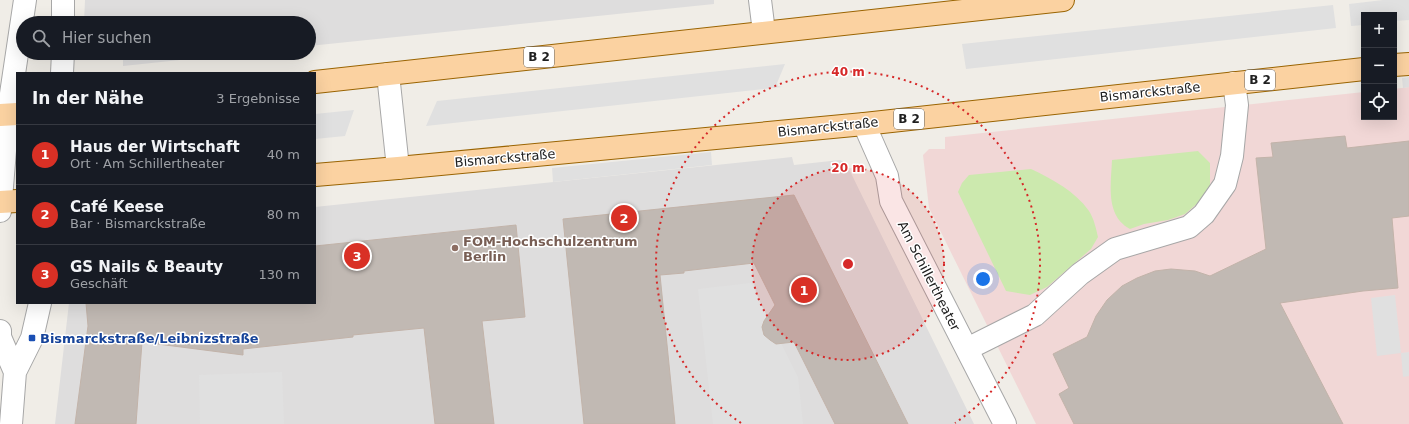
<!DOCTYPE html>
<html lang="de">
<head>
<meta charset="utf-8">
<style>
  body { margin:0; font-family:"DejaVu Sans",sans-serif; background:#20242c; color:#f1f3f6 }
  .controls { position:absolute; right:12px; top:12px; display:grid; overflow:hidden; border-radius:0px; box-shadow:0 4px 16px #0002 }
  .controls button { width:36px; height:36px; display:grid; place-items:center; padding:0; border:0; border-bottom:1px solid #363941; background:#171b24; color:#f1f3f6; font:20px sans-serif }
  .you { position:absolute; left:983px; top:279px; width:14px; height:14px; margin:-10px; border:3px solid #fff; border-radius:50%; background:#1a73e8; box-shadow:0 0 0 6px #1a73e833 }
  .badge { display:grid; place-items:center; width:26px; height:26px; border-radius:50%; background:#d93025; color:#fff; font-size:13px; font-weight:700 }
  .pin { position:absolute; translate:-50% -50%; border:2px solid #fff; box-shadow:0 1px 4px #0006 }
  .list { margin:0; padding:0; list-style:none }
  h2 { display:flex; justify-content:space-between; align-items:center; height:52px; margin:0; padding:0 16px; font-size:17px }
  h2 small { font-size:13px; font-weight:400; color:#9ea1a6 }
  .list li { display:grid; grid-template-columns:26px 1fr auto; gap:12px; align-items:center; box-sizing:border-box; height:60px; padding:0 16px; border-top:1px solid #363941 }
  .list b { display:block; font-size:15px; white-space:nowrap }
  .list p { margin:0; font-size:13px; white-space:nowrap; color:#9ea1a6 }
  .list em { font-size:13px; font-style:normal; color:#9ea1a6 }
  .icon { flex:none; width:22px; height:22px; fill:none; stroke:currentColor; stroke-width:2; stroke-linecap:round; stroke-linejoin:round }
  .map { position:relative; flex:none; width:1409px; height:424px; overflow:hidden }
  .search { position:absolute; background:#171b24; box-shadow:0 4px 16px #0002; left:16px; top:16px; width:300px; height:44px; display:flex; align-items:center; gap:10px; box-sizing:border-box; padding:0 14px; border-radius:22px; color:#9ea1a6; font-size:15px }
  .panel { position:absolute; background:#171b24; box-shadow:0 4px 16px #0002; left:16px; top:72px; width:300px; height:232px; border-radius:0px }
  .map>svg:first-child { display:block }
  .residential { fill:#dedddd }
  .commercial { fill:#f1d7d6 }
  .grass { fill:#cce9ae }
  .parking { fill:#e0e0e0 }
  .building { fill:#c1b9b3; stroke:#c2b3a9 }
  .lines { fill:none; stroke-linecap:round; stroke-linejoin:round }
  .minor-casing { stroke:#a7a7a7; stroke-width:24 }
  .major-casing { stroke:#9a6402; stroke-width:24 }
  .minor { stroke:#fff; stroke-width:22 }
  .major { stroke:#fbd2a1; stroke-width:22 }
  .ring { fill:none; stroke:#d62828; stroke-width:2; stroke-dasharray:2 4 }
  .education-dot { fill:#8d6e63; stroke:#fff; stroke-width:1.5 }
  .transit-dot { fill:#1a4fb4; stroke:#fff; stroke-width:1.5 }
  .labels { text-anchor:middle; dominant-baseline:central; stroke-width:3; stroke-linejoin:round; paint-order:stroke }
  .shield { fill:#fff; stroke:#636363; stroke-width:1 }
  .shield-label { font-size:12px; font-weight:bold; fill:#202020 }
  .street-label { font-size:13px; fill:#202020; stroke:#fff }
  .education-label { font-size:13px; font-weight:bold; fill:#785e54; stroke:#fff; text-anchor:start }
  .transit-label { font-size:13px; font-weight:bold; fill:#164399; stroke:#fff; text-anchor:start }
  .centre { fill:#d62828; stroke:#fff; stroke-width:2 }
  .ring-label { font-size:12px; text-anchor:middle; font-weight:bold; fill:#d62828; stroke:#fff; stroke-width:3; stroke-linejoin:round; paint-order:stroke }
</style>
</head>
<body>
<div class="map">
<svg width="1409" height="424" viewBox="0 0 1409 424">
  <rect width="100%" height="100%" fill="#f0ede7"/>
  <path class="residential" d="M 85,0 L 714,0 L 714,4 L 309,46 L 309,23 L 84,23 Z
    M 91,53 L 246,53 L 123,66 L 123,56 L 104,56 L 97,59 L 91,55 Z
    M 792,157 L 794,165 L 840,160 L 846,163 L 974,424 L 55,424 L 69,303 L 315,303 L 315,207 Z"/>
  <path class="commercial" d="M 1409,87 L 1409,424 L 1036,424 L 929,208 L 923,155 L 929,149 L 945,149 L 945,137 L 1364,92 L 1364,117 L 1394,117 L 1394,89 Z"/>
  <path class="grass" d="M 1198,151 L 1210,163 L 1210,186 L 1200,201 L 1185,214 L 1168,220 L 1144,224 L 1130,229 C 1105,215 1111,185 1112,160 Z
    M 1031,169 C 1052,179 1075,191 1089,211 C 1094,219 1096,228 1098,237 L 1091,249 L 1047,287 L 1030,295 L 1006,291 L 958,192 L 962,183 L 969,175 Z"/>
  <path class="parking" d="M 1383,0 L 1409,0 L 1409,20 L 1394,21 L 1394,15 L 1364,15 L 1364,25 L 1351,26 L 1349,4 Z
    M 1333,5 L 1336,28 L 966,69 L 962,44 Z
    M 785,64 L 777,83 L 778,86 L 782,87 L 426,126 L 437,101 Z
    M 1409,77 L 1409,87 L 1403,88 L 1402,78 Z
    M 354,110 L 345,136 L 315,139 L 315,114 Z
    M 711,152 L 712,165 L 553,182 L 552,168 Z
    M 751,283 L 798,377 L 803,424 L 713,424 L 698,289 Z
    M 1395,295 L 1401,353 L 1409,352 L 1409,376 L 1403,377 L 1401,353 L 1377,356 L 1371,298 Z
    M 282,372 L 284,424 L 200,424 L 199,375 Z"/>
  <path class="building" d="M 1345,136 L 1347,148 L 1409,141 L 1409,216 L 1392,218 L 1398,288 L 1363,291 L 1280,303 L 1343,424 L 1074,424 L 1059,394 L 1069,388 L 1053,354 L 1087,337 L 1096,316 L 1107,300 L 1122,286 L 1137,278 L 1155,271 L 1171,269 L 1195,271 L 1210,276 L 1266,249 L 1256,158 L 1273,157 L 1271,143 Z
    M 794,195 L 908,424 L 835,424 L 794,342 L 776,344 L 770,340 L 764,335 L 762,327 L 764,321 L 775,305 L 754,263 L 684,271 L 684,273 L 660,275 L 675,424 L 584,424 L 563,219 Z
    M 516,225 L 525,317 L 482,321 L 494,424 L 435,424 L 424,328 L 353,335 L 353,337 L 243,349 L 243,355 L 142,342 L 136,424 L 75,424 L 88,326 L 86,303 L 315,303 L 315,246 Z"/>
  <g class="lines">
    <defs>
      <path id="minor" d="M 760,0 L 764,32
        M 63,23 L 63,0
        M 62,73 L 63,53
        M 388,74 L 398,168
        M 864,124 L 887,176 L 891,201 L 1005,424
        M 0,211 L 8,114 L 25,0
        M 0,331 L 0,337 L 15,372
        M 967,349 L 1035,315 L 1080,274 L 1115,249 L 1189,227 L 1204,214 L 1225,184 L 1232,156 L 1237,105 L 1234,83
        M 11,424 L 15,372 L 32,338 L 40,303"/>
      <path id="major" d="M 1394,65 L 1409,64
        M 315,82 L 1063,0
        M 0,115 L 17,114
        M 315,175 L 398,168 L 864,124 L 1364,69
        M 0,202 L 17,201"/>
    </defs>
    <use href="#minor" class="minor-casing"/>
    <use href="#major" class="major-casing"/>
    <use href="#minor" class="minor"/>
    <use href="#major" class="major"/>
  </g>
  <circle cx="848" cy="264" r="96" fill="#d62828" fill-opacity=".12"/>
  <g class="ring">
    <circle cx="848" cy="264" r="96"/>
    <path d="M741 423A192 192 0 1 1 955 423"/>
  </g>
  <circle class="education-dot" cx="455" cy="248" r="4"/>
  <rect class="transit-dot" x="28" y="334" width="8" height="8" rx="2"/>
  <g class="labels">
    <g class="shield">
      <rect x="524" y="47" width="30" height="20" rx="3"/>
      <rect x="1245" y="70" width="30" height="20" rx="3"/>
      <rect x="894" y="109" width="30" height="20" rx="3"/>
    </g>
    <g class="shield-label">
      <text x="539" y="57">B 2</text>
      <text x="1260" y="80">B 2</text>
      <text x="909" y="119">B 2</text>
    </g>
    <g class="street-label">
      <text transform="translate(1150 92) rotate(-6)">Bismarckstraße</text>
      <text transform="translate(828 127) rotate(-6)">Bismarckstraße</text>
      <text transform="translate(505 158) rotate(-5)">Bismarckstraße</text>
      <text transform="translate(929 276) rotate(63)">Am Schillertheater</text>
    </g>
    <g class="education-label">
      <text x="463" y="241">FOM-Hochschulzentrum<tspan x="463" dy="15">Berlin</tspan></text>
    </g>
    <g class="transit-label">
      <text x="40" y="338">Bismarckstraße/Leibnizstraße</text>
    </g>
  </g>
  <circle cx="848" cy="264" r="6" class="centre"/>
  <g class="ring-label">
    <text x="848" y="76">40 m</text>
    <text x="848" y="172">20 m</text>
  </g>
</svg>
<div class="controls">
<button>+</button>
<button>−</button>
<button><svg class="icon" aria-label="locate" viewBox="0 0 24 24"><circle cx="12" cy="12" r="6"/><path d="M12 2v4M12 18v4M2 12h4M18 12h4"/></svg></button>
</div>
<div class="you"></div>
<div class="pin badge" style="left:804px;top:290px">1</div>
<div class="pin badge" style="left:624px;top:218px">2</div>
<div class="pin badge" style="left:357px;top:256px">3</div>
<div class="search"><svg class="icon" aria-label="search" viewBox="0 0 24 24"><circle cx="10" cy="10" r="6"/><path d="M15 15l6 6"/></svg>Hier suchen</div>
<section class="panel">
<h2>In der Nähe<small>3 Ergebnisse</small></h2>
<ul class="list">
<li><span class="badge">1</span><div><b>Haus der Wirtschaft</b><p>Ort · Am Schillertheater</p></div><em>40 m</em></li>
<li><span class="badge">2</span><div><b>Café Keese</b><p>Bar · Bismarckstraße</p></div><em>80 m</em></li>
<li><span class="badge">3</span><div><b>GS Nails &amp; Beauty</b><p>Geschäft</p></div><em>130 m</em></li>
</ul>
</section>
</div>
</body>
</html>
